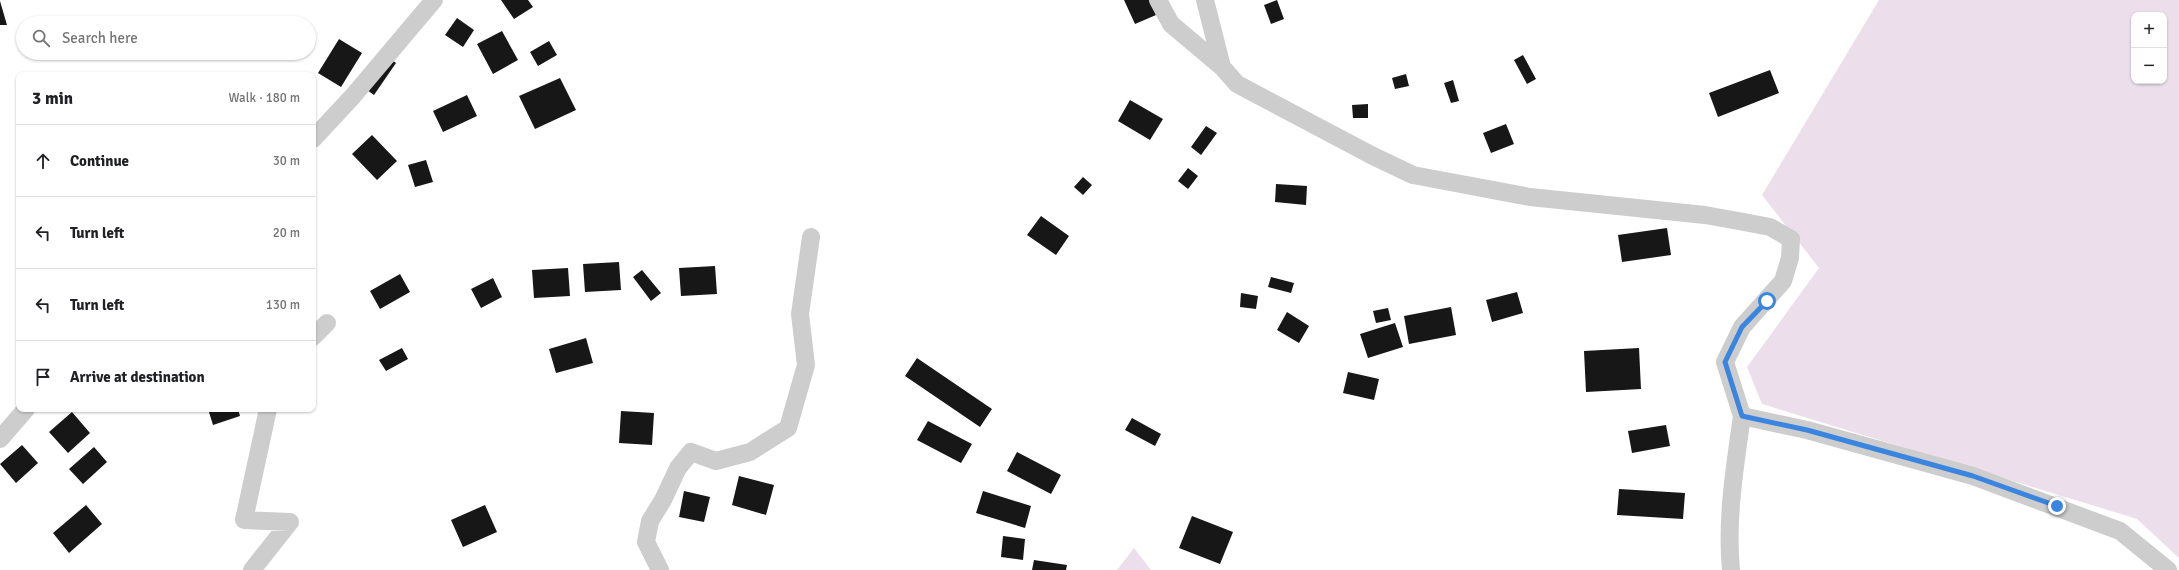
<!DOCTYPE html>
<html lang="en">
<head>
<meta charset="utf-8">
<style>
  body { margin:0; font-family:Signika,sans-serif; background:#f2f2f2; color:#202124 }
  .controls { position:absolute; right:12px; top:12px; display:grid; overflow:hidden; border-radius:8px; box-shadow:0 1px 3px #0004 }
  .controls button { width:36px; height:36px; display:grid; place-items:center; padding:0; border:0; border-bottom:1px solid #e0e0e0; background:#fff; color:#202124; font:20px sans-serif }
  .stop { position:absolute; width:12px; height:12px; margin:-9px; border:3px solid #3a85df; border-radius:50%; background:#fff }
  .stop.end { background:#3a85df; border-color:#fff; box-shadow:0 1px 4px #0008 }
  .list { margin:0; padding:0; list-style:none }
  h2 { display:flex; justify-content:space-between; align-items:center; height:52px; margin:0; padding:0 16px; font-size:17px }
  h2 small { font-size:13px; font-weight:400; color:#757577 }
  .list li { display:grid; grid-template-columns:26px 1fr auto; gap:12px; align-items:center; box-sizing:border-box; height:72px; padding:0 16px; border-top:1px solid #e0e0e0 }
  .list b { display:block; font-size:15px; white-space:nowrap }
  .list em { font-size:13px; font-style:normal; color:#757577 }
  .icon { flex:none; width:22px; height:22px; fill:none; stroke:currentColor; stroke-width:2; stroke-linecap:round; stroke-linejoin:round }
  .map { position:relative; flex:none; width:2179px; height:570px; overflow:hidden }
  .search { position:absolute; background:#fff; box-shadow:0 1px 3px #0004; left:16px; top:16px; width:300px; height:44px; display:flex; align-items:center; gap:10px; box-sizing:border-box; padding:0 14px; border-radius:22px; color:#757577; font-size:15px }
  .panel { position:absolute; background:#fff; box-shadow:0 1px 3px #0004; left:16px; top:72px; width:300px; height:340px; border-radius:8px }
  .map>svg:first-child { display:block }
  .green { fill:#ecdfeb; fill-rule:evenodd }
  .building { fill:#171717 }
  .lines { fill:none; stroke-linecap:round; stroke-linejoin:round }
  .minor { stroke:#cdcdcd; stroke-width:18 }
  .route { stroke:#3a85df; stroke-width:5 }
</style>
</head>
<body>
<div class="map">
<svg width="2179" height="570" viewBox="0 0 2179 570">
  <rect width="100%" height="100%" fill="#fff"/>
  <path class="green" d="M 1879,0 L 2179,0 L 2179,558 L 2137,519 L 1762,404 L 1747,367 L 1819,268 L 1762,195 ZM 2134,15 L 2164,15 L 2164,81 L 2134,81 Z
    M 1134,548 L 1151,570 L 1117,570 Z"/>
  <path class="building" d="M 501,0 L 528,0 L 533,7 L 514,19 Z
    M 1124,0 L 1150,0 L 1156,15 L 1135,24 Z
    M 1277,0 L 1284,19 L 1271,24 L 1264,5 Z
    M 0,1 L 7,25 L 0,25 Z
    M 457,18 L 474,30 L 463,47 L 445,35 Z
    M 502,31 L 518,60 L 493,74 L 477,44 Z
    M 339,39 L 362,53 L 341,87 L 318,73 Z
    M 549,41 L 557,55 L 538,66 L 530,52 Z
    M 1523,55 L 1536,79 L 1527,84 L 1514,60 Z
    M 389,58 L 396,63 L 374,95 L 367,90 Z
    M 1770,70 L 1779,93 L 1718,117 L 1709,93 Z
    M 1406,74 L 1409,86 L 1395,89 L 1392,78 Z
    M 560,78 L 576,110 L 535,129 L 519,96 Z
    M 1453,80 L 1459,101 L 1451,103 L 1444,83 Z
    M 467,95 L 477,116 L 443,132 L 433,111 Z
    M 1130,100 L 1163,119 L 1150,140 L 1118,121 Z
    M 1368,104 L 1368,118 L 1353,118 L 1352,105 Z
    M 1506,124 L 1514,144 L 1491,153 L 1483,133 Z
    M 1206,126 L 1217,133 L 1201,155 L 1191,147 Z
    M 372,135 L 397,161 L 377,180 L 352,154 Z
    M 426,160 L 433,182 L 415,187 L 408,165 Z
    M 1188,168 L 1198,176 L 1188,189 L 1178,181 Z
    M 1083,177 L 1092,185 L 1083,195 L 1074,187 Z
    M 1276,184 L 1307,186 L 1306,205 L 1275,202 Z
    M 1041,216 L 1069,236 L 1056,255 L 1027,235 Z
    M 1667,228 L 1671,255 L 1622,262 L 1618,235 Z
    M 619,262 L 621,290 L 585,292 L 583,264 Z
    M 715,266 L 717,294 L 681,296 L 679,268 Z
    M 568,268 L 570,296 L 534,298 L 532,270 Z
    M 642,270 L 661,293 L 651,301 L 633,277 Z
    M 400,274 L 410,292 L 380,309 L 370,291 Z
    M 1271,277 L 1294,283 L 1291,293 L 1268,287 Z
    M 493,278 L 502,297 L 481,308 L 471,289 Z
    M 1517,292 L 1523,313 L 1492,322 L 1486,300 Z
    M 1241,293 L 1258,296 L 1256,309 L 1240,307 Z
    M 1451,307 L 1456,335 L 1409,344 L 1404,316 Z
    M 1388,308 L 1391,320 L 1376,323 L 1373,311 Z
    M 1287,312 L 1309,326 L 1299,343 L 1277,330 Z
    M 1395,323 L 1403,347 L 1368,358 L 1360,334 Z
    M 586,338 L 593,363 L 556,373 L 549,349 Z
    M 402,348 L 408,359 L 386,371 L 379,360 Z
    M 1639,348 L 1641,389 L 1586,392 L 1584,351 Z
    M 917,358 L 992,409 L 980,427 L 905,376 Z
    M 1348,372 L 1379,379 L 1374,400 L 1343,393 Z
    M 208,409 L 238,409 L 240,416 L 213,425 Z
    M 621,411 L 654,413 L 652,445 L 619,443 Z
    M 72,412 L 90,433 L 68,453 L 49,432 Z
    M 1132,418 L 1161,434 L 1155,446 L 1125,430 Z
    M 928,421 L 972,444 L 961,463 L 917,440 Z
    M 1666,425 L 1670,446 L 1632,453 L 1628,431 Z
    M 22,445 L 38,463 L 16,483 L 0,464 Z
    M 94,447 L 107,462 L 83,484 L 69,469 Z
    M 1017,452 L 1061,475 L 1051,494 L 1007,471 Z
    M 739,476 L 774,485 L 766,515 L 732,505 Z
    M 1619,489 L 1685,493 L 1683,519 L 1617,515 Z
    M 684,491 L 710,497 L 704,522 L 679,517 Z
    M 983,491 L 1031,506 L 1025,528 L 976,513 Z
    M 86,505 L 102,524 L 69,553 L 53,533 Z
    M 485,505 L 497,532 L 463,547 L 451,520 Z
    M 1192,516 L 1233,532 L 1220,564 L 1179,548 Z
    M 1003,536 L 1025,539 L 1023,560 L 1001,557 Z
    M 1034,560 L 1067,565 L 1066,570 L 1032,570 Z"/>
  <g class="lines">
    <path class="minor" d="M 1158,0 L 1171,24 L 1222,67 L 1237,84 L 1373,156 L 1413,175 L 1530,197 L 1705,215 L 1744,222 L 1770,227 L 1791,239 L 1790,258 L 1783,281 L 1742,327 L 1725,362 L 1742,416 L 1807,430 L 1973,476 L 2120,531 L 2168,570
      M 1205,0 L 1222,67
      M 313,139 L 353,96 L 434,0
      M 313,337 L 327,323
      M 0,439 L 26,409
      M 252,570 L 290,522 L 244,520 L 268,409
      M 660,570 L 646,542 L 650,521 L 663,500 L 678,468 L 691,452 L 716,461 L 750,452 L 788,428 L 806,365 L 800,314 L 811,237
      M 1731,570 C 1726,519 1735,466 1742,416"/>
  </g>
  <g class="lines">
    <path class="route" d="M 1767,301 L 1742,327 L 1725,362 L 1742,416 L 1807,430 L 1973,476 L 2057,506"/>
  </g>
</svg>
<div class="controls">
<button>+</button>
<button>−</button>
</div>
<div class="stop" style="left:1767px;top:301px"></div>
<div class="stop end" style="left:2057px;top:506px"></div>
<div class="search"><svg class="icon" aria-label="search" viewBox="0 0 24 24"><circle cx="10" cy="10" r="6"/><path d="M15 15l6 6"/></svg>Search here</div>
<section class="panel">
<h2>3 min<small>Walk · 180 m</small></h2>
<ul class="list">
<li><svg class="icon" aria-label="ahead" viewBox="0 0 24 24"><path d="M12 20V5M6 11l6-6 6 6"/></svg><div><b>Continue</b></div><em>30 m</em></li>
<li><svg class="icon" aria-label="left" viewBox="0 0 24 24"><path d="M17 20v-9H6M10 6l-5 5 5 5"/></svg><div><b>Turn left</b></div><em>20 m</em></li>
<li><svg class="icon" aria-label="left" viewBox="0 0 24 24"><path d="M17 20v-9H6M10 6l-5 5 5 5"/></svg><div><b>Turn left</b></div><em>130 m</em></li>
<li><svg class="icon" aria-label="arrive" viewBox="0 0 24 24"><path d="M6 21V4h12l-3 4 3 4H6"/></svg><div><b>Arrive at destination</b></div></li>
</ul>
</section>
</div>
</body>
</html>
